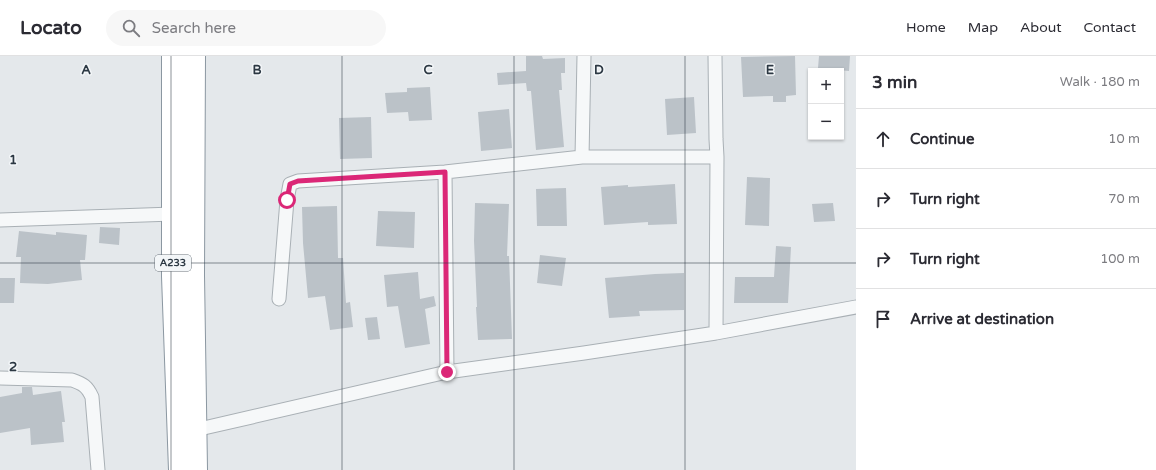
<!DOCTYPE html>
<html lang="en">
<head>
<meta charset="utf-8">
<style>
  body { margin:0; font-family:"Varela Round",sans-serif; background:#f7f7f7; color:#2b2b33 }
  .controls { position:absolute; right:12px; top:12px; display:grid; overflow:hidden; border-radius:0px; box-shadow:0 1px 3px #0004 }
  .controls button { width:36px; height:36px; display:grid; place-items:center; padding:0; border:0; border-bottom:1px solid #e1e1e2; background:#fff; color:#2b2b33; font:20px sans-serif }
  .stop { position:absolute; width:12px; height:12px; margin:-9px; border:3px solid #db2777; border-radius:50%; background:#fff }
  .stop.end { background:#db2777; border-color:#fff; box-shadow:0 1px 4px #0008 }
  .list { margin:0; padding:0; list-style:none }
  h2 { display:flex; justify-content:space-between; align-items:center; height:52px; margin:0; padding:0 16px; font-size:17px }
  h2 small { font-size:13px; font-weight:400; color:#7c7c81 }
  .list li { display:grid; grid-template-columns:26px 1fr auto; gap:12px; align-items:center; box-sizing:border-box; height:60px; padding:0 16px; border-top:1px solid #e1e1e2 }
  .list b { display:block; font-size:15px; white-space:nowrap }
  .list em { font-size:13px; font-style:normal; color:#7c7c81 }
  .icon { flex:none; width:22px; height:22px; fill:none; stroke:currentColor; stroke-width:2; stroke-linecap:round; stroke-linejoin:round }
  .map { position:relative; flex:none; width:856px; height:414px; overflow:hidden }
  header { display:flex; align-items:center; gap:24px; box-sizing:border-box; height:56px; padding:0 20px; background:#fff; border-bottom:1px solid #e1e1e2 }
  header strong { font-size:19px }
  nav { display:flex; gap:22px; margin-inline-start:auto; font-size:14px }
  .search { width:280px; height:36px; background:#f7f7f7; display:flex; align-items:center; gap:10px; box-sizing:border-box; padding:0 14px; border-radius:22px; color:#7c7c81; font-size:15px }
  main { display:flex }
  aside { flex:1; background:#fff }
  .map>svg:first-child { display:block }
  .building { fill:#bbc2c8 }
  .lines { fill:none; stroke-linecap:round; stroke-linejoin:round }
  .minor-casing { stroke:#a9b0b5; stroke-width:15 }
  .trunk-casing { stroke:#8b97a1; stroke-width:24 }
  .minor { stroke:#f6f8f9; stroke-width:13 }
  .trunk { stroke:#fff; stroke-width:22 }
  .route { stroke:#db2777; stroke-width:5 }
  .grid { fill:none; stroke:#2c3843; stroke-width:1; stroke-opacity:0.55 }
  .labels { text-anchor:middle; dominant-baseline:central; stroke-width:3; stroke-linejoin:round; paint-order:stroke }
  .shield { fill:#f3f6f8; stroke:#687179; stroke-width:1 }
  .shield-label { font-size:10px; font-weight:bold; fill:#2c3843 }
  .grid-label { font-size:13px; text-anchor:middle; font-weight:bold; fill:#2c3843; stroke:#f3f6f8; stroke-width:3; stroke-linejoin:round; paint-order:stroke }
</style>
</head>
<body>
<header>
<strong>Locato</strong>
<div class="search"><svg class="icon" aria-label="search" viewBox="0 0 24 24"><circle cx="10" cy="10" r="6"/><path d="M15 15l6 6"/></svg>Search here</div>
<nav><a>Home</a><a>Map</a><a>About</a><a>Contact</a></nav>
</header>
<main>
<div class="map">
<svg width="856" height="414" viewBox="0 0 856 414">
  <rect width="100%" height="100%" fill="#e4e8eb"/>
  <path class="building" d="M 526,0 L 542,0 L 543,3 L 565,2 L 565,17 L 561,17 L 562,34 L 559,34 L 564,91 L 536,94 L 531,35 L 527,35 L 526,27 L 498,29 L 497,17 L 526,15 Z
    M 795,0 L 796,39 L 786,40 L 786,46 L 773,46 L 773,40 L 743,41 L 741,1 Z
    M 819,0 L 850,0 L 849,15 L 818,12 Z
    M 430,31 L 432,64 L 409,65 L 408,56 L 387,57 L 385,37 L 407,36 L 407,32 Z
    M 694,41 L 696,77 L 667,79 L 665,43 Z
    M 509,53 L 512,92 L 481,95 L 478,56 Z
    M 371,61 L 372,102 L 340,103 L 339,62 Z
    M 747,121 L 770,122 L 769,170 L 745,169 Z
    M 675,128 L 677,168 L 648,169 L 648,166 L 604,169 L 601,131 L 628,129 L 628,131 Z
    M 566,132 L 567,170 L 537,170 L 536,133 Z
    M 475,147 L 509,148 L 507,200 L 509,200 L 512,283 L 478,284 L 476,251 L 477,251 L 474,185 Z
    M 833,147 L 835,165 L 814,166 L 812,148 Z
    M 337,150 L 338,202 L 343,202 L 346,247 L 350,246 L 353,271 L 330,274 L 325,240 L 308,242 L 303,187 L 302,151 Z
    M 378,155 L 415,156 L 414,192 L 376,190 Z
    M 100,171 L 120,172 L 119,189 L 99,187 Z
    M 19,175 L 56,179 L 56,176 L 87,179 L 85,204 L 80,204 L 82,224 L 48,228 L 20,227 L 21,201 L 16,201 Z
    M 776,190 L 791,191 L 788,247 L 734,247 L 735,221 L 774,221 Z
    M 540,199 L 566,202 L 562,230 L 537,227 Z
    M 418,216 L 420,243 L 434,240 L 436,250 L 425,253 L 430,288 L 405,292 L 398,250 L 387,251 L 384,219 Z
    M 684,217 L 684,254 L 639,255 L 640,260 L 609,262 L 605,222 L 655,218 Z
    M 0,222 L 15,222 L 14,247 L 0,247 Z
    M 377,261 L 380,283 L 368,284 L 365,262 Z
    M 22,331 L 32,331 L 33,339 L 61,335 L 65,366 L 62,366 L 64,386 L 31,389 L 30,372 L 0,377 L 0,341 L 22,337 Z"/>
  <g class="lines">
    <defs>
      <path id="minor" d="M 715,0 L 716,83 L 717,101 L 716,277
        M 582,101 L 584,0
        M 445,116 L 447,316
        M 0,164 L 173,158
        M 279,243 L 287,144 L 290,128 L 298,125 L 445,116 L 582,101 L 717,101
        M 0,322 L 72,324 C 83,328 87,330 92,341 L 98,414
        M 195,374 L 447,316 L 584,297 L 716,277 L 856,251"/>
      <path id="trunk" d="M 173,0 L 173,220 L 180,414
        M 194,0 L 193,219 L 196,414"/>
    </defs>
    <use href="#minor" class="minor-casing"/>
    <use href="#trunk" class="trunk-casing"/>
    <use href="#minor" class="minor"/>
    <use href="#trunk" class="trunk"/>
  </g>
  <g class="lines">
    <path class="route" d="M 287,144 L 290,128 L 298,125 L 445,116 L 447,316"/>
  </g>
  <path class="grid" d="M 171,0 L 171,414M 342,0 L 342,414M 514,0 L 514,414M 685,0 L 685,414M 0,207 L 856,207"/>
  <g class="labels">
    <rect class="shield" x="155" y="199" width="36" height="16" rx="3"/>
    <g class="shield-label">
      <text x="173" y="207">A233</text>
    </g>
  </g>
  <g class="grid-label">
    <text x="86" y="18">A</text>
    <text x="257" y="18">B</text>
    <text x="428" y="18">C</text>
    <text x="599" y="18">D</text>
    <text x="770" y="18">E</text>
    <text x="13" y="108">1</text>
    <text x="13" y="315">2</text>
  </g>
</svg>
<div class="controls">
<button>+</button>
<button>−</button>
</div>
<div class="stop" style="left:287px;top:144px"></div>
<div class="stop end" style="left:447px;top:316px"></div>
</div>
<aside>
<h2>3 min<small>Walk · 180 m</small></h2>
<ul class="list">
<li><svg class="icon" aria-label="ahead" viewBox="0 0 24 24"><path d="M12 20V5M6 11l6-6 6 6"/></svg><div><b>Continue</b></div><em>10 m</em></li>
<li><svg class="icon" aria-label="right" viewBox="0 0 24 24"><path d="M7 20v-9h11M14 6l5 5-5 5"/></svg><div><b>Turn right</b></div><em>70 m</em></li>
<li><svg class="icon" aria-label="right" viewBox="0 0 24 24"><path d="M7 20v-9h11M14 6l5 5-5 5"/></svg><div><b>Turn right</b></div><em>100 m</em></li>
<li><svg class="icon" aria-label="arrive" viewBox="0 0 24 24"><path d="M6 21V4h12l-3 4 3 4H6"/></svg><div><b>Arrive at destination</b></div></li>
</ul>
</aside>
</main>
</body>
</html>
